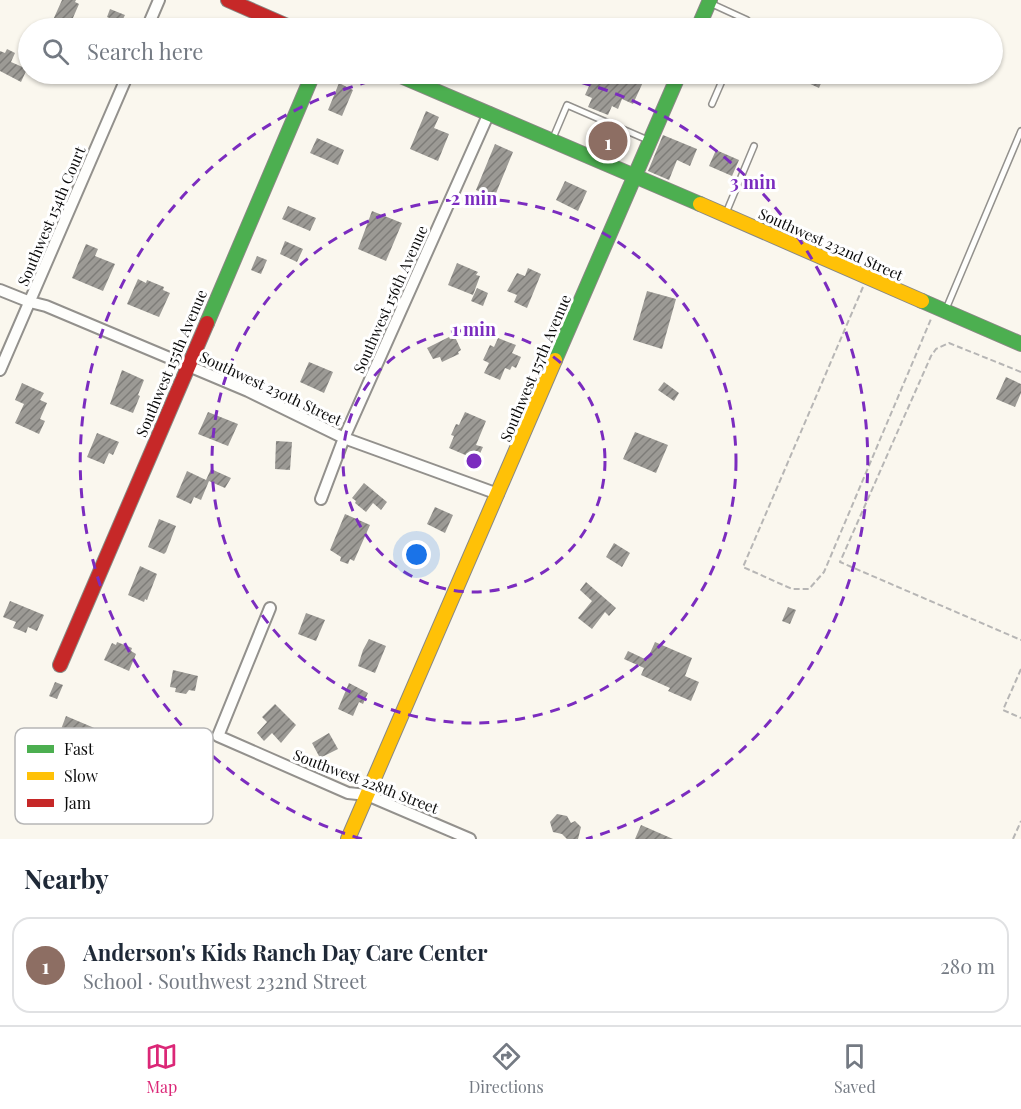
<!DOCTYPE html>
<html lang="en">
<head>
<meta charset="utf-8">
<style>
  body { margin:0; font-family:"Playfair Display",serif; background:#f6f6f7; color:#1f2937 }
  .you { position:absolute; left:417px; top:555px; width:21px; height:21px; margin:-15px; border:4px solid #fff; border-radius:50%; background:#1a73e8; box-shadow:0 0 0 9px #1a73e833 }
  .badge { display:grid; place-items:center; width:39px; height:39px; border-radius:50%; background:#db2777; color:#fff; font-size:20px; font-weight:700 }
  .pin { position:absolute; translate:-50% -50%; border:3px solid #fff; box-shadow:0 2px 6px #0006 }
  .list { margin:0; padding:0; list-style:none }
  h2 { display:flex; justify-content:space-between; align-items:center; height:78px; margin:0; padding:0 24px; font-size:26px }
  h2 small { font-size:20px; font-weight:400; color:#747a83 }
  .list li { display:grid; grid-template-columns:39px 1fr auto; gap:18px; align-items:center; box-sizing:border-box; height:96px; margin:0 12px 12px; padding:0 12px; border:2px solid #e0e1e3; border-radius:18px }
  .list b { display:block; font-size:22px; white-space:nowrap }
  .list p { margin:0; font-size:20px; white-space:nowrap; color:#747a83 }
  .list em { font-size:20px; font-style:normal; color:#747a83 }
  .icon { flex:none; width:33px; height:33px; fill:none; stroke:currentColor; stroke-width:2; stroke-linecap:round; stroke-linejoin:round }
  .map { position:relative; flex:none; width:1021px; height:839px; overflow:hidden }
  .search { position:absolute; background:#fff; box-shadow:0 2px 4px #0004; left:18px; right:18px; top:18px; height:66px; display:flex; align-items:center; gap:15px; box-sizing:border-box; padding:0 21px; border-radius:33px; color:#747a83; font-size:22px }
  .sheet { height:186px; background:#fff }
  nav { display:flex; justify-content:space-around; align-items:center; box-sizing:border-box; height:84px; border-top:2px solid #e0e1e3; background:#fff; font-size:16px; color:#747a83 }
  nav a { display:grid; justify-items:center; gap:3px }
  nav .on { color:#db2777 }
  .map>svg:first-child { display:block }
  .building { fill:url(#building-hatch) }
  .lines { fill:none; stroke-linecap:round; stroke-linejoin:round }
  .lane-casing { stroke:#93918d; stroke-width:8 }
  .street-casing { stroke:#93918d; stroke-width:14 }
  .fast-casing { stroke:#898884; stroke-width:16 }
  .slow-casing { stroke:#898884; stroke-width:16 }
  .jam-casing { stroke:#898884; stroke-width:16 }
  .path { stroke:#b7b6b5; stroke-width:2; stroke-dasharray:6 3; stroke-linecap:butt }
  .lane { stroke:#fefefc; stroke-width:5 }
  .street { stroke:#fefefc; stroke-width:10 }
  .fast { stroke:#4caf50; stroke-width:14 }
  .slow { stroke:#ffc107; stroke-width:14 }
  .jam { stroke:#c62828; stroke-width:14 }
  .ring { fill:none; stroke:#7b2cbf; stroke-width:3; stroke-dasharray:10 8 }
  .labels { text-anchor:middle; dominant-baseline:central; stroke-width:6; stroke-linejoin:round; paint-order:stroke }
  .street-label { font-size:15px; fill:#0b0b0b; stroke:#fff }
  .key { fill:#fff; stroke:#b6b6b6; stroke-width:1.5 }
  .key-label { font-size:16px; fill:#0b0b0b }
  .centre { fill:#7b2cbf; stroke:#fff; stroke-width:3 }
  .ring-label { font-size:18px; text-anchor:middle; font-weight:bold; fill:#7b2cbf; stroke:#fff; stroke-width:6; stroke-linejoin:round; paint-order:stroke }
</style>
</head>
<body>
<div class="map">
<svg width="1021" height="839" viewBox="0 0 1021 839">
  <defs>
    <pattern id="building-hatch" width="6" height="6" patternUnits="userSpaceOnUse" patternTransform="scale(1.5)"><rect width="6" height="6" fill="#9c9a95"/><path d="M-1 1l2-2M0 6l6-6M5 7l2-2" fill="none" stroke="#7d7c78"/></pattern>
  </defs>
  <rect width="100%" height="100%" fill="#faf7ee"/>
  <path class="building" d="M 62,0 L 76,0 L 75,2 L 79,4 L 69,27 L 53,20 Z
    M 110,9 L 125,15 L 121,23 L 107,17 Z
    M 7,49 L 15,53 L 11,62 L 27,69 L 21,82 L 0,71 L 0,51 L 5,53 Z
    M 580,74 L 629,74 L 644,80 L 633,104 L 622,99 L 618,109 L 612,106 L 608,115 L 588,107 L 592,98 L 585,95 L 589,86 L 577,80 Z
    M 810,74 L 825,74 L 819,88 L 806,82 Z
    M 339,83 L 353,90 L 342,116 L 328,110 Z
    M 426,111 L 439,117 L 434,128 L 449,134 L 438,161 L 410,149 Z
    M 663,135 L 697,149 L 690,166 L 677,160 L 669,180 L 648,171 Z
    M 317,138 L 344,150 L 338,165 L 310,153 Z
    M 495,144 L 513,152 L 494,198 L 476,190 Z
    M 716,150 L 739,160 L 732,176 L 709,166 Z
    M 565,181 L 587,191 L 578,211 L 556,200 Z
    M 288,206 L 316,218 L 310,231 L 282,219 Z
    M 372,211 L 402,223 L 386,261 L 358,249 Z
    M 285,241 L 303,249 L 297,262 L 280,254 Z
    M 86,244 L 98,249 L 95,256 L 115,264 L 103,291 L 72,278 Z
    M 257,256 L 267,260 L 261,274 L 251,270 Z
    M 457,263 L 478,272 L 476,275 L 480,276 L 473,295 L 448,285 Z
    M 528,268 L 541,274 L 527,308 L 514,302 L 517,295 L 507,291 L 517,273 L 525,276 Z
    M 138,279 L 146,283 L 147,280 L 164,287 L 163,290 L 170,293 L 159,317 L 127,304 Z
    M 477,288 L 488,293 L 483,306 L 471,301 Z
    M 647,291 L 676,299 L 662,349 L 633,340 Z
    M 449,337 L 450,339 L 455,337 L 461,350 L 458,352 L 459,354 L 442,362 L 440,357 L 433,359 L 427,348 Z
    M 498,338 L 516,345 L 512,353 L 521,357 L 516,368 L 512,366 L 510,370 L 505,368 L 500,380 L 484,373 L 489,363 L 483,360 L 490,345 L 494,347 Z
    M 309,362 L 333,372 L 324,393 L 300,382 Z
    M 122,370 L 144,380 L 138,395 L 140,396 L 133,413 L 110,404 Z
    M 1006,377 L 1021,384 L 1021,393 L 1015,407 L 996,399 Z
    M 664,382 L 679,393 L 674,401 L 658,390 Z
    M 22,383 L 44,393 L 40,400 L 47,403 L 40,419 L 45,421 L 39,434 L 15,423 L 24,404 L 15,400 Z
    M 208,412 L 238,424 L 228,446 L 198,434 Z
    M 465,412 L 486,421 L 476,445 L 483,447 L 477,460 L 449,448 L 454,436 L 451,435 L 456,424 L 459,425 Z
    M 635,432 L 668,445 L 656,473 L 623,459 Z
    M 97,433 L 119,442 L 113,455 L 109,453 L 104,464 L 87,457 Z
    M 276,441 L 292,442 L 290,470 L 275,469 Z
    M 211,469 L 231,478 L 225,488 L 209,481 L 201,500 L 194,497 L 191,504 L 176,497 L 187,471 L 206,480 Z
    M 364,483 L 387,502 L 381,510 L 373,503 L 366,512 L 355,503 L 356,501 L 352,498 Z
    M 435,507 L 453,515 L 445,533 L 427,524 Z
    M 345,514 L 370,525 L 354,561 L 350,559 L 348,564 L 340,561 L 341,557 L 330,550 Z
    M 159,519 L 176,526 L 166,552 L 164,554 L 148,547 Z
    M 614,543 L 630,553 L 622,567 L 606,557 Z
    M 140,566 L 157,574 L 147,600 L 145,599 L 144,602 L 128,595 Z
    M 586,582 L 616,608 L 609,616 L 605,612 L 592,629 L 578,618 L 592,601 L 580,590 Z
    M 10,601 L 44,615 L 37,631 L 28,627 L 26,633 L 19,630 L 13,628 L 16,622 L 3,617 Z
    M 788,607 L 796,610 L 790,624 L 782,621 Z
    M 306,613 L 325,620 L 316,641 L 298,634 Z
    M 369,639 L 386,646 L 375,673 L 358,666 L 363,650 Z
    M 117,642 L 132,648 L 131,651 L 136,654 L 129,671 L 104,660 L 112,643 L 116,645 Z
    M 655,642 L 692,658 L 685,676 L 699,682 L 691,701 L 668,691 L 670,688 L 641,675 L 644,668 L 624,659 L 628,651 L 647,660 Z
    M 173,670 L 198,676 L 195,691 L 189,690 L 186,694 L 175,692 L 176,688 L 170,687 Z
    M 55,682 L 63,685 L 57,699 L 49,696 Z
    M 349,683 L 368,693 L 363,704 L 359,702 L 353,716 L 338,709 Z
    M 275,704 L 296,725 L 281,743 L 272,733 L 264,741 L 257,733 L 267,722 L 262,717 Z
    M 66,716 L 118,738 L 111,753 L 60,732 Z
    M 329,733 L 338,749 L 320,758 L 312,743 Z
    M 557,814 L 567,816 L 571,823 L 575,821 L 581,827 L 578,839 L 567,839 L 562,834 L 553,832 L 550,822 Z
    M 641,825 L 673,839 L 635,839 Z"/>
  <g class="lines">
    <defs>
      <path id="lane" d="M 710,3 L 747,20 L 743,28
        M 712,104 L 725,74
        M 553,138 L 567,105 L 650,141
        M 726,213 L 754,146
        M 946,309 L 1021,131"/>
      <path id="street" d="M 147,28 L 159,0
        M 0,290 L 30,302 L 46,306 L 248,391 L 344,438 L 498,494
        M 0,370 L 128,74
        M 321,499 L 344,438 L 489,113
        M 270,608 L 218,736 L 348,793 L 367,795 L 470,839"/>
      <path id="fast" d="M 698,28 L 710,0
        M 396,74 L 700,204
        M 922,301 L 1021,344
        M 207,323 L 313,74
        M 555,360 L 679,74"/>
      <path id="slow" d="M 700,204 L 922,301
        M 348,839 L 555,360"/>
      <path id="jam" d="M 228,0 L 292,28
        M 60,665 L 207,323"/>
    </defs>
    <use href="#lane" class="lane-casing"/>
    <use href="#street" class="street-casing"/>
    <use href="#fast" class="fast-casing"/>
    <use href="#slow" class="slow-casing"/>
    <use href="#jam" class="jam-casing"/>
    <path class="path" d="M 863,287 L 743,567 L 792,589 L 809,589 L 824,572 L 931,319
      M 1021,372 L 949,343 L 936,349 L 931,356 L 840,562 L 1021,640
      M 1021,669 L 1003,710 L 1021,718
      M 1013,839 L 1021,821"/>
    <use href="#lane" class="lane"/>
    <use href="#street" class="street"/>
    <use href="#fast" class="fast"/>
    <use href="#slow" class="slow"/>
    <use href="#jam" class="jam"/>
  </g>
  <g class="ring">
    <circle cx="474" cy="461" r="131"/>
    <circle cx="474" cy="461" r="262"/>
    <path d="M362 839A394 394 0 0 1 402 74M546 74A394 394 0 0 1 586 839"/>
  </g>
  <g class="labels">
    <g class="street-label">
      <text transform="translate(51 216) rotate(-67)">Southwest 154th Court</text>
      <text transform="translate(831 244) rotate(24)">Southwest 232nd Street</text>
      <text transform="translate(390 299) rotate(-66)">Southwest 156th Avenue</text>
      <text transform="translate(171 363) rotate(-67)">Southwest 155th Avenue</text>
      <text transform="translate(535 368) rotate(-67)">Southwest 157th Avenue</text>
      <text transform="translate(271 388) rotate(25)">Southwest 230th Street</text>
      <text transform="translate(366 781) rotate(21)">Southwest 228th Street</text>
    </g>
  </g>
  <rect x="15" y="728" width="198" height="96" rx="9" class="key"/>
  <rect x="27" y="745" width="27" height="8" fill="#4caf50"/>
  <rect x="27" y="772" width="27" height="8" fill="#ffc107"/>
  <rect x="27" y="799" width="27" height="8" fill="#c62828"/>
  <g class="key-label">
    <text x="64" y="755">Fast</text>
    <text x="64" y="782">Slow</text>
    <text x="64" y="809">Jam</text>
  </g>
  <circle cx="474" cy="461" r="9" class="centre"/>
  <g class="ring-label">
    <text x="753" y="189">3 min</text>
    <text x="474" y="205">2 min</text>
    <text x="474" y="336">1 min</text>
  </g>
</svg>
<div class="you"></div>
<div class="pin badge" style="left:608px;top:141px;background:#8d6e63">1</div>
<div class="search"><svg class="icon" aria-label="search" viewBox="0 0 24 24"><circle cx="10" cy="10" r="6"/><path d="M15 15l6 6"/></svg>Search here</div>
</div>
<section class="sheet">
<h2>Nearby<small></small></h2>
<ul class="list">
<li><span class="badge" style="background:#8d6e63">1</span><div><b>Anderson's Kids Ranch Day Care Center</b><p>School · Southwest 232nd Street</p></div><em>280 m</em></li>
</ul>
</section>
<nav>
<a class="on"><svg class="icon" aria-label="map" viewBox="0 0 24 24"><path d="M3 6l6-2 6 2 6-2v14l-6 2-6-2-6 2zM9 4v14M15 6v14"/></svg>Map</a>
<a><svg class="icon" aria-label="directions" viewBox="0 0 24 24"><path d="M12 3l9 9-9 9-9-9zM9 14v-3h6M13 9l2 2-2 2"/></svg>Directions</a>
<a><svg class="icon" aria-label="saved" viewBox="0 0 24 24"><path d="M7 4h10v16l-5-4-5 4z"/></svg>Saved</a>
</nav>
</body>
</html>
